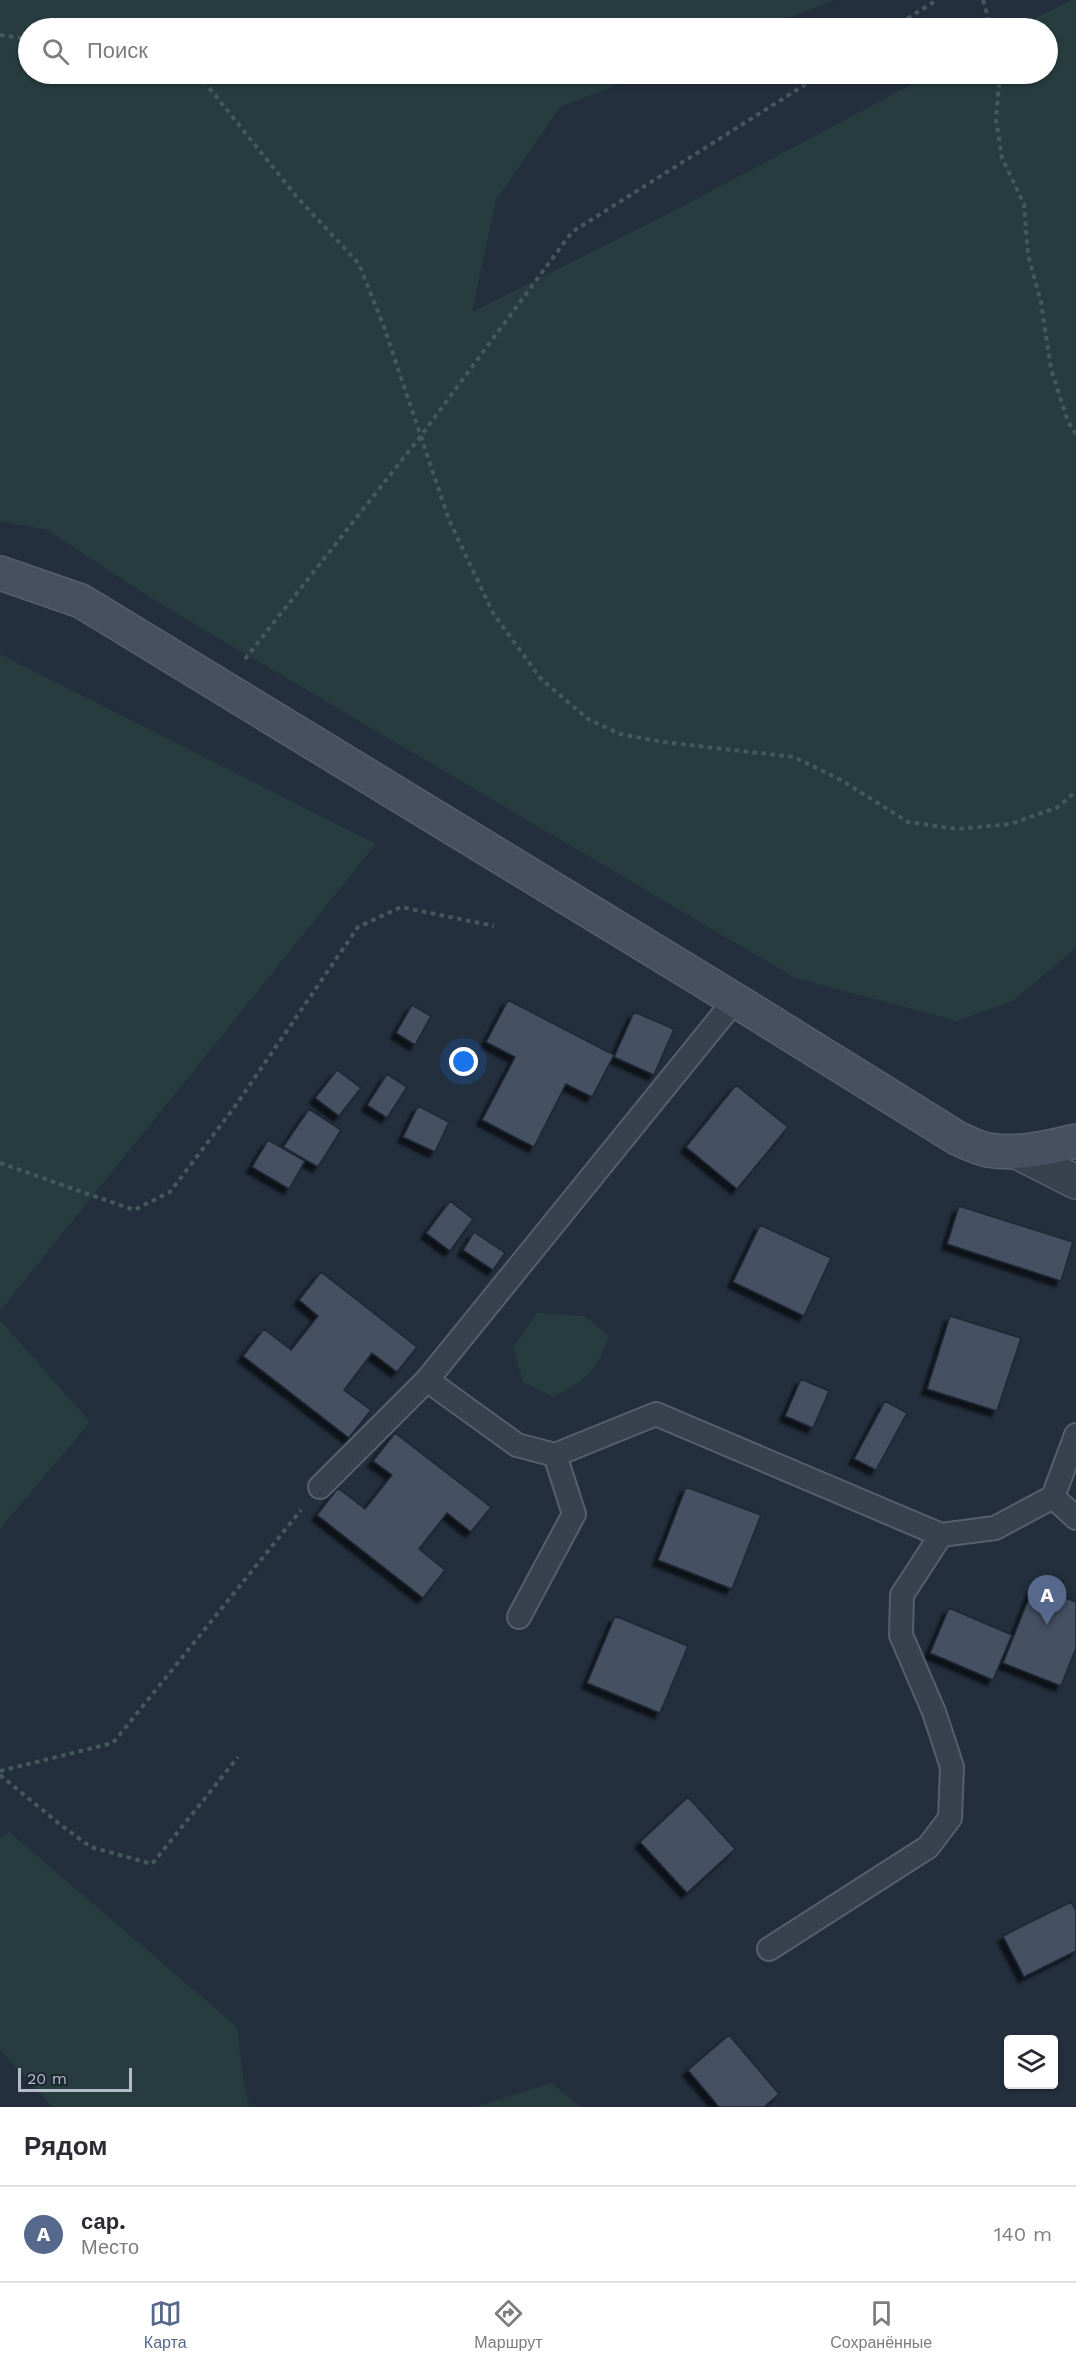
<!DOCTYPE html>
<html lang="ru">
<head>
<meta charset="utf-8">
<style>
  body { margin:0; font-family:"Work Sans",sans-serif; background:#f7f7f7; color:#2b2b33 }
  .controls { position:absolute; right:18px; bottom:18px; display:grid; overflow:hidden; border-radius:6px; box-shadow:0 2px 4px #0004 }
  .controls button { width:54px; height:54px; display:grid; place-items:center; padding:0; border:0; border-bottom:2px solid #e1e1e2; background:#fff; color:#2b2b33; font:30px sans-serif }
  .scale { position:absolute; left:18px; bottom:15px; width:114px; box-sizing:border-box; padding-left:6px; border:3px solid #b4bcc9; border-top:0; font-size:16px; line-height:21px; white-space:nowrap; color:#b4bcc9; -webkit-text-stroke:4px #1d2633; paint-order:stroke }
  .you { position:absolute; left:464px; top:1062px; width:21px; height:21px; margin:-15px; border:4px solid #fff; border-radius:50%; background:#1a73e8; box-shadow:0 0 0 9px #1a73e833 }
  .badge { display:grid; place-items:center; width:39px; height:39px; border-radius:50%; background:#56698c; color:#fff; font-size:20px; font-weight:700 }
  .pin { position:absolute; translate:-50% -50px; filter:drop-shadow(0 2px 3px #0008) }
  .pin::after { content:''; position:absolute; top:32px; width:21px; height:18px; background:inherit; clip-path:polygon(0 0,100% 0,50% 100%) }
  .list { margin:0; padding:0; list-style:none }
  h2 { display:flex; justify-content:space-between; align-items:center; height:78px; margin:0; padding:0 24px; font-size:26px }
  h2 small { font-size:20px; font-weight:400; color:#7c7c81 }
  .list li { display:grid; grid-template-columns:39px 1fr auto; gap:18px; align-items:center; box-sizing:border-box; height:96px; padding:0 24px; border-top:2px solid #e1e1e2 }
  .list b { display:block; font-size:22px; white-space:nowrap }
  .list p { margin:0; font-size:20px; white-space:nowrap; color:#7c7c81 }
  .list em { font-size:20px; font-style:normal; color:#7c7c81 }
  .icon { flex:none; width:33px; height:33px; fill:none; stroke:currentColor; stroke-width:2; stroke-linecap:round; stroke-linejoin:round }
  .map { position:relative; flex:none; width:1076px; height:2107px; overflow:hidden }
  .search { position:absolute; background:#fff; box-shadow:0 2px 4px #0004; left:18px; right:18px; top:18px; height:66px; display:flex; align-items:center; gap:15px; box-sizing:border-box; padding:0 21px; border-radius:33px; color:#7c7c81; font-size:22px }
  .sheet { height:174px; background:#fff }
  nav { display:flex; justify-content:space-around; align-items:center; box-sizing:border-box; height:84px; border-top:2px solid #e1e1e2; background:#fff; font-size:16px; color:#7c7c81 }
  nav a { display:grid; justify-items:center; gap:3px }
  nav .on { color:#56698c }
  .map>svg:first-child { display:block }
  .green { fill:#263c3f }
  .building { fill:#455162; stroke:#1f2835; stroke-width:1.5; filter:url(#shadow) }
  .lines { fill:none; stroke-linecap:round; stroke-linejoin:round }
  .lane-casing { stroke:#565f6c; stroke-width:26 }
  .street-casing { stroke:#565f6c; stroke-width:36 }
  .secondary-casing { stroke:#565f6c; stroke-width:36 }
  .path { stroke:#44595c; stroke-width:4; stroke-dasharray:4.5 4.5; stroke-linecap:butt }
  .lane { stroke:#38414e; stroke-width:22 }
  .street { stroke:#38414e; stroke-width:33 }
  .secondary { stroke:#465061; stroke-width:33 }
</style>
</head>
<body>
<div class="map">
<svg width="1076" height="2107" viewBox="0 0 1076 2107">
  <defs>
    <filter id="shadow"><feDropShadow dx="-5.5" dy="5.5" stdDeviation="1.5" flood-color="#0009"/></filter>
  </defs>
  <rect width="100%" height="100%" fill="#242f3e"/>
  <path class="green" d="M 0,0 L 835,0 L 762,28 L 28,28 L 28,74 L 646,74 L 560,107 L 496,200 L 472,312 L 685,205 L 931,74 L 1048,74 L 1048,28 L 1017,28 L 1071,0 L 1076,0 L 1076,948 L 1012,1001 L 957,1021 L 795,978 L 154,600 L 47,530 L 0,521 Z
    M 0,654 L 376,844 L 0,1311 Z
    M 537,1313 L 584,1316 L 609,1336 C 594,1375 588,1378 553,1397 L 523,1382 L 513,1348 Z
    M 0,1320 L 90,1422 L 0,1529 Z
    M 9,1832 L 237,2027 L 244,2087 L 250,2107 L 53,2107 L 0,2050 L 0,1838 Z
    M 552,2083 L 580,2107 L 475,2107 Z"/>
  <path class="building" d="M 508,1000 L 614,1055 L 592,1097 L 566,1084 L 534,1147 L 482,1120 L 515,1057 L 486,1042 Z
    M 412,1005 L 431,1016 L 415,1045 L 396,1033 Z
    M 634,1012 L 674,1029 L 654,1075 L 614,1057 Z
    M 337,1070 L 361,1088 L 339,1116 L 315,1098 Z
    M 387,1074 L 407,1087 L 387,1118 L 367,1105 Z
    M 736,1085 L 788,1127 L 737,1189 L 686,1147 Z
    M 418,1106 L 449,1122 L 435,1152 L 403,1137 Z
    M 309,1109 L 341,1130 L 318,1167 L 283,1147 Z
    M 268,1140 L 305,1161 L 289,1189 L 252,1167 Z
    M 450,1201 L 473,1219 L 450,1251 L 426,1233 Z
    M 959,1206 L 1073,1242 L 1061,1281 L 947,1244 Z
    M 760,1225 L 831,1258 L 804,1316 L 733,1282 Z
    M 474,1232 L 505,1253 L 493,1270 L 463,1250 Z
    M 321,1272 L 417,1347 L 397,1372 L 372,1353 L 344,1390 L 371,1410 L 349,1438 L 243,1356 L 264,1329 L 291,1350 L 318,1316 L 299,1300 Z
    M 950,1316 L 1021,1338 L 997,1411 L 927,1389 Z
    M 801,1379 L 829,1391 L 813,1428 L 785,1416 Z
    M 885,1401 L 907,1413 L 876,1470 L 854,1459 Z
    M 395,1433 L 491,1507 L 471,1532 L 447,1513 L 419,1549 L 445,1570 L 423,1598 L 317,1515 L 338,1488 L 365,1509 L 392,1475 L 373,1461 Z
    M 686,1487 L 761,1515 L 732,1589 L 658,1560 Z
    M 1034,1585 L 1076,1602 L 1076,1648 L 1061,1686 L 1003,1663 Z
    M 949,1608 L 1012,1635 L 993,1680 L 930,1653 Z
    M 615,1616 L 688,1646 L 660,1713 L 587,1683 Z
    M 688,1797 L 735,1849 L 687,1893 L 640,1842 Z
    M 1071,1902 L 1076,1911 L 1076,1951 L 1024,1977 L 1003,1936 Z
    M 729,2035 L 779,2094 L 764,2107 L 719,2107 L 688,2070 Z"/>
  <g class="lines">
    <defs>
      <path id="lane" d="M 427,1380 L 517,1445 L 555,1455 L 656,1414 L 941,1535 L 995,1528 L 1053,1497 L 1076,1435
        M 320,1487 L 427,1380 L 735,1000
        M 1053,1497 L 1076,1518
        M 519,1617 L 574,1514 L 555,1455
        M 769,1949 L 928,1847 L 950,1818 L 952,1767 L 934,1712 L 901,1635 L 902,1595 L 941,1535"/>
      <path id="street" d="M 1017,1152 L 1076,1182"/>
      <path id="secondary" d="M 0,573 L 81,601 L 735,1000 L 957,1138 C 966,1142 977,1148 988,1150 C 1017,1155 1047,1148 1076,1141"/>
    </defs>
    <use href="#lane" class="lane-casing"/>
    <use href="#street" class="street-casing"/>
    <use href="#secondary" class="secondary-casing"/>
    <path class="path" d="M 983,0 L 991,28
      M 892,28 L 937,0
      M 0,35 L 28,39
      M 198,74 L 296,196 L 359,264 L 384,327 L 449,520 L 493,613 L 541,679 L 588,719 L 620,734 L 663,742 L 794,757 L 841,780 L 908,822 L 957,829 L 1011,824 L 1058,807 L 1076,791
      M 1000,74 L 996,119 L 1002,158 L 1024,204 L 1028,255 L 1041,302 L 1051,369 L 1068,422 L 1076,434
      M 245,659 L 420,437 L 572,232 L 822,74
      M 0,1163 L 134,1210 L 170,1192 L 236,1105 L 358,927 L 401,907 L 494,926
      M 0,1771 L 113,1743 L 301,1510
      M 0,1775 L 62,1826 L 91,1847 L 152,1864 L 238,1757"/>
    <use href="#lane" class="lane"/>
    <use href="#street" class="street"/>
    <use href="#secondary" class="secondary"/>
  </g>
</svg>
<div class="controls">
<button><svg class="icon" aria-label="layers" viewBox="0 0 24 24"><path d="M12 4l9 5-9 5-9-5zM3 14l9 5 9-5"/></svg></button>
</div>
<div class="scale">20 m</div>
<div class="you"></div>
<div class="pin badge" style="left:1047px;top:1625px">A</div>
<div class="search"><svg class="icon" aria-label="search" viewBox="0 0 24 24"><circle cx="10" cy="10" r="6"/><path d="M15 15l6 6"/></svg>Поиск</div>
</div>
<section class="sheet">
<h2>Рядом<small></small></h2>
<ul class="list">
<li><span class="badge">A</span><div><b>сар.</b><p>Место</p></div><em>140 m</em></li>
</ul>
</section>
<nav>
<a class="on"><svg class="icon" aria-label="map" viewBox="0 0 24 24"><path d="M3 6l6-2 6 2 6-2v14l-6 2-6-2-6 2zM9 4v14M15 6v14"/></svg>Карта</a>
<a><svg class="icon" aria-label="directions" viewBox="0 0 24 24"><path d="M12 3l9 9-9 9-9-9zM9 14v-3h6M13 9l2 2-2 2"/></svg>Маршрут</a>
<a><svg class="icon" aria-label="saved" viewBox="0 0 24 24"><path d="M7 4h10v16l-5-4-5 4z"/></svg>Сохранённые</a>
</nav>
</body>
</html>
